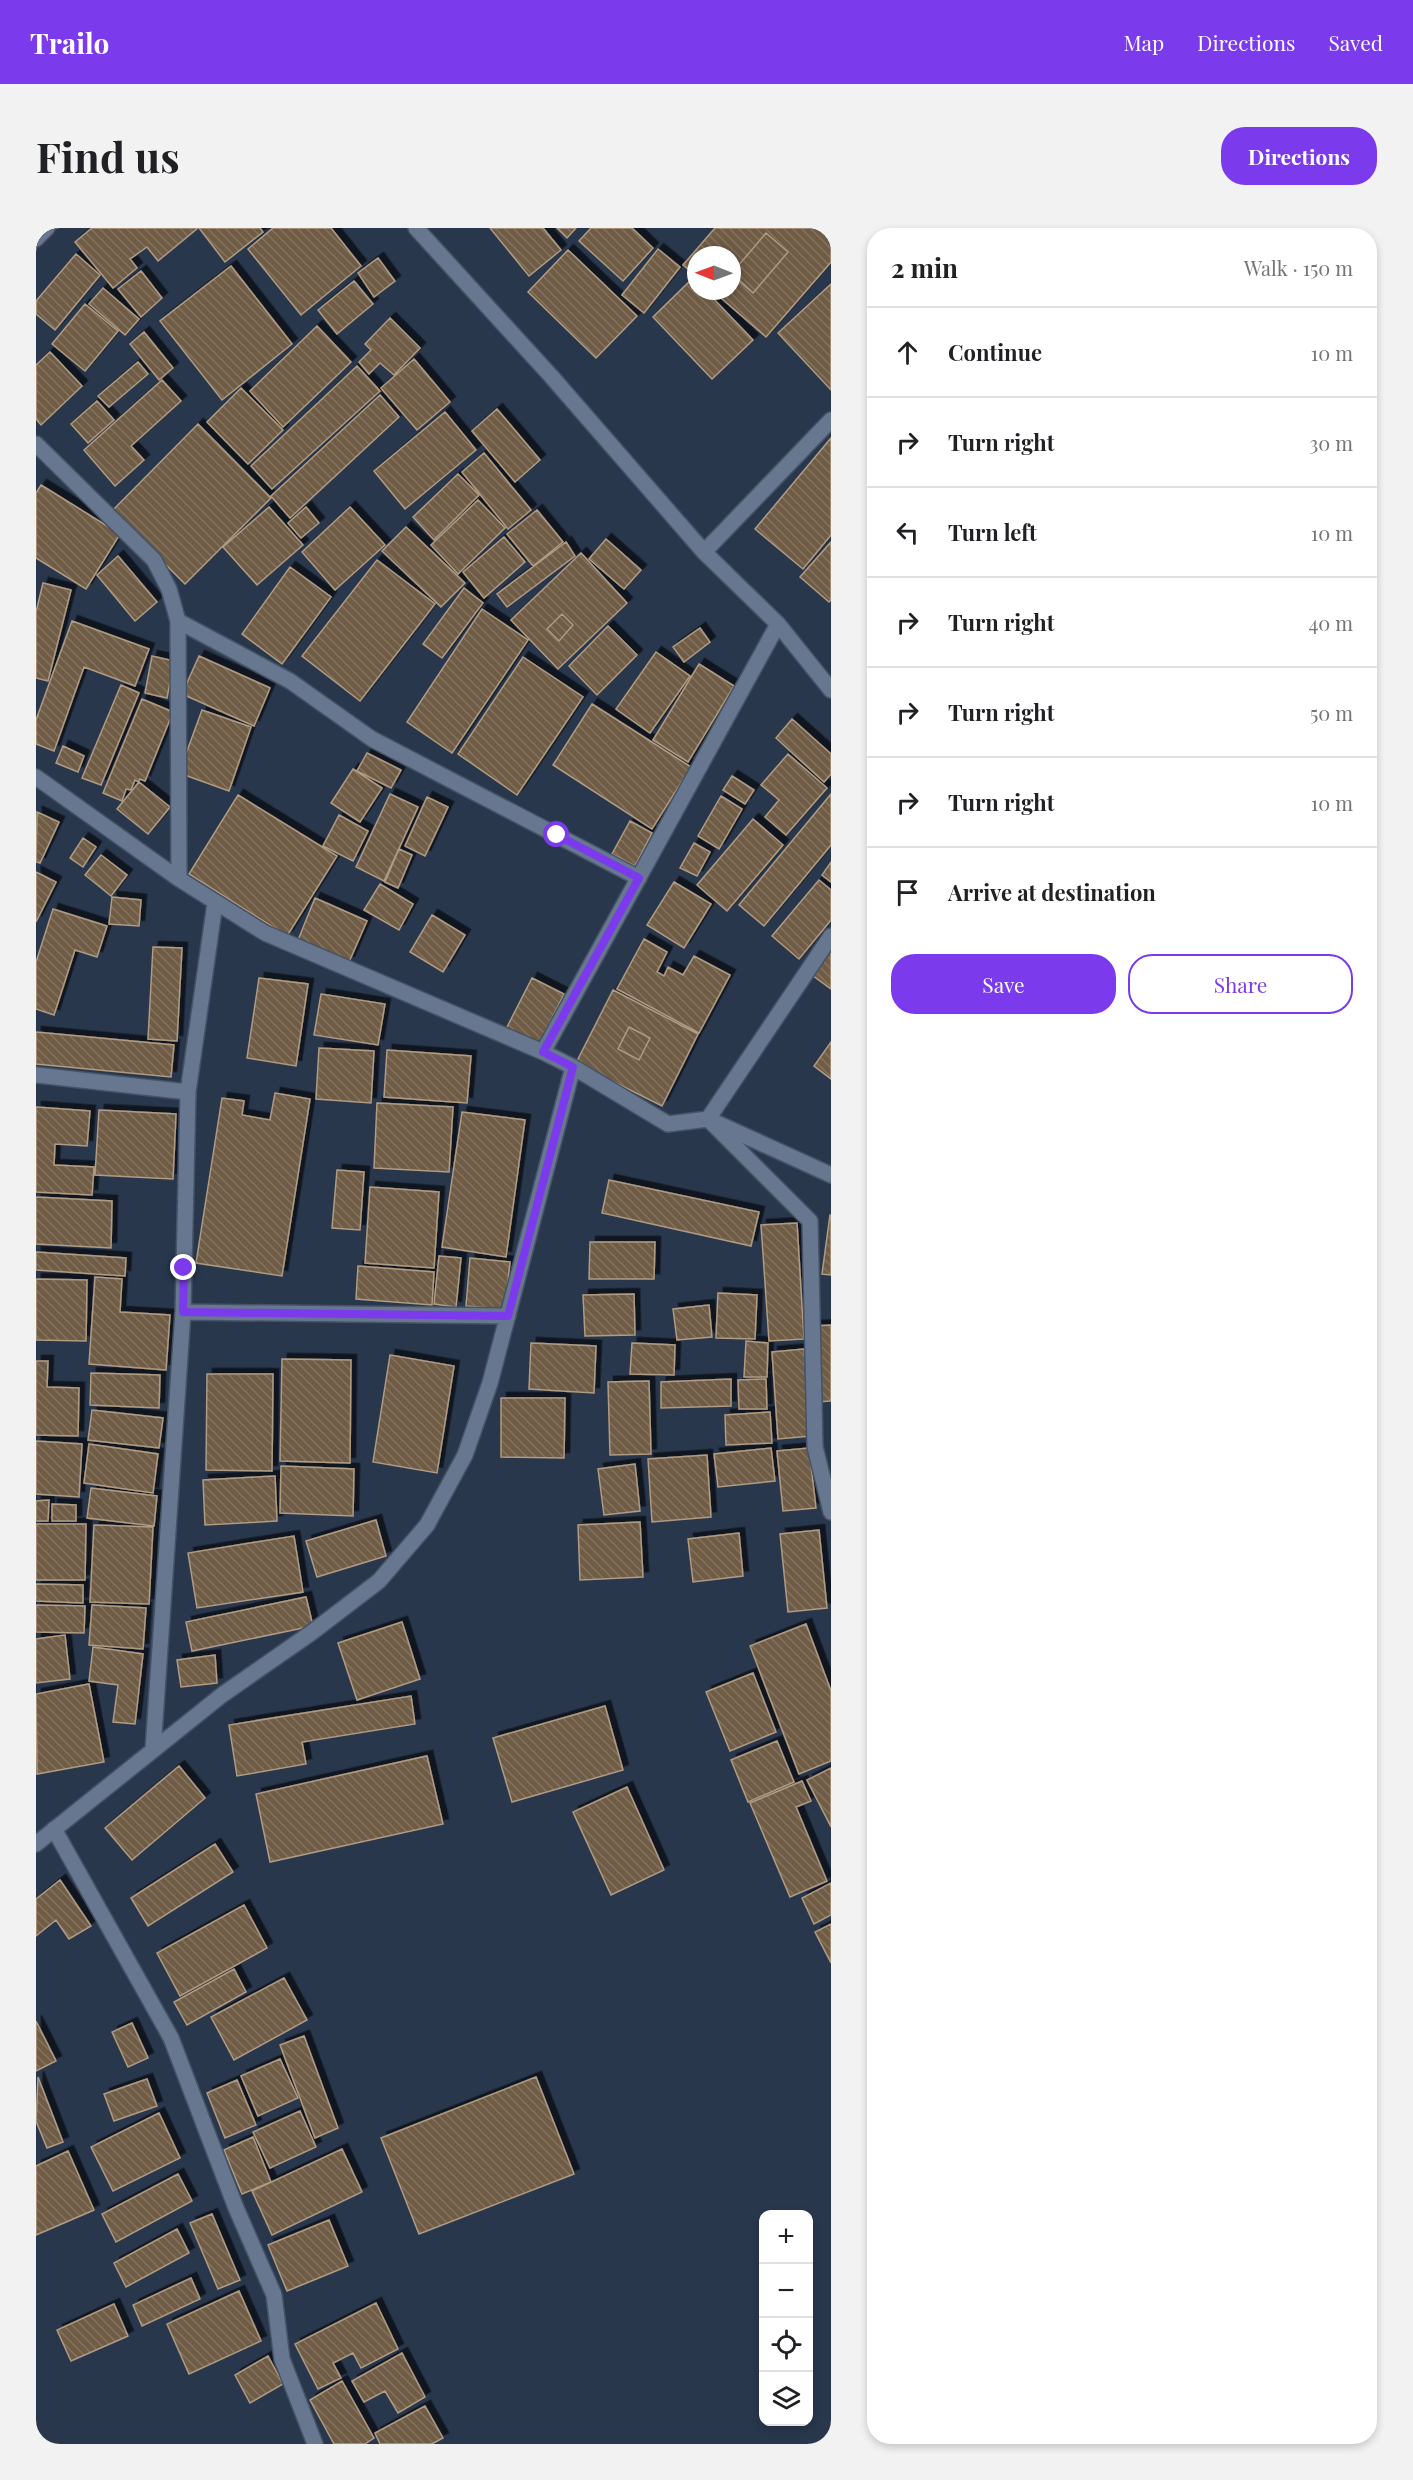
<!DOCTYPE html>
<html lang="en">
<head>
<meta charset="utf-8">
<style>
  body { margin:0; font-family:"Playfair Display",serif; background:#f2f2f2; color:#202124 }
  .controls { position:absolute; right:18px; bottom:18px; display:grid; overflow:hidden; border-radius:12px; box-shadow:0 3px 9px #0003 }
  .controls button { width:54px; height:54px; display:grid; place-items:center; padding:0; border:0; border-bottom:2px solid #e0e0e0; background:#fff; color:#202124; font:30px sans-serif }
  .compass { position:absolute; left:651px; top:18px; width:54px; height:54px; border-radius:50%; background:#fff; box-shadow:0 3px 9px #0003; rotate:271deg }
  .stop { position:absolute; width:18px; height:18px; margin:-14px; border:4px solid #7c3aed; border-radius:50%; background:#fff }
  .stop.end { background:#7c3aed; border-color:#fff; box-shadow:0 2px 6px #0008 }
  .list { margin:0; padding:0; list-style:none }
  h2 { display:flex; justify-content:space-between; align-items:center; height:78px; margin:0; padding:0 24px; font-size:26px }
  h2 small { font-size:20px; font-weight:400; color:#757577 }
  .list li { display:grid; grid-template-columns:39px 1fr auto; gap:18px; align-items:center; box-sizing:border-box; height:90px; padding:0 24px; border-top:2px solid #e0e0e0 }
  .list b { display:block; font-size:22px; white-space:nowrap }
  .list em { font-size:20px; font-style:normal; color:#757577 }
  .actions { display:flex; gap:12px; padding:18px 24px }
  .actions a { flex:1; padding:14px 0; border:2px solid #7c3aed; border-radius:24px; text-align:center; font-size:21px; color:#7c3aed }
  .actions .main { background:#7c3aed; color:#fff }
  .icon { flex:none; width:33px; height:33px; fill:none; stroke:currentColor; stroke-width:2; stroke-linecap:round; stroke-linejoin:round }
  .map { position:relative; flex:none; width:795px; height:2216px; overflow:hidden; border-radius:24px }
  header { display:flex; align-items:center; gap:36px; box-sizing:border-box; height:84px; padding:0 30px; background:#7c3aed; color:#fff }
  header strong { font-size:28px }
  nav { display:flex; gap:33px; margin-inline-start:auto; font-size:21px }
  .intro { display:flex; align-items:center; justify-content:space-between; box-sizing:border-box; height:144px; padding:0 36px }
  h1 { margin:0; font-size:42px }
  .button { padding:15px 27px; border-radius:24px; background:#7c3aed; color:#fff; font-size:21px; font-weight:700 }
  main { display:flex; gap:36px; padding:0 36px }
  aside { flex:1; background:#fff; border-radius:24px; box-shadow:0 3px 9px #0003 }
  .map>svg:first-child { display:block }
  .building { fill:url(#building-back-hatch); stroke:#b09b83; stroke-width:1.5; fill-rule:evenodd; filter:url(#shadow) }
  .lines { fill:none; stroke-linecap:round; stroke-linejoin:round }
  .street-casing { stroke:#465265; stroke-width:18 }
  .street { stroke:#67778f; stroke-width:15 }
  .route { stroke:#7c3aed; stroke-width:8 }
</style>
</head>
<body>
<header>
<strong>Trailo</strong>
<nav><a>Map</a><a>Directions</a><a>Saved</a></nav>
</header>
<div class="intro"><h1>Find us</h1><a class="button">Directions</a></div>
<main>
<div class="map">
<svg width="795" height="2216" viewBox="0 0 795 2216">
  <defs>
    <pattern id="building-back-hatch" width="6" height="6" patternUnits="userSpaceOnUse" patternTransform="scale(1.5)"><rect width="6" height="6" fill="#6f5c45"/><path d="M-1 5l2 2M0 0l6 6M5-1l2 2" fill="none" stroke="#827360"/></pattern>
    <filter id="shadow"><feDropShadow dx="5.5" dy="-5.5" stdDeviation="0" flood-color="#0009"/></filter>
  </defs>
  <rect width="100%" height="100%" fill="#29374d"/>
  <path class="building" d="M 56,0 L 162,0 L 122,33 L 111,19 L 94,31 L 101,40 L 77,60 L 39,14 Z
    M 163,0 L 224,0 L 227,4 L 189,34 Z
    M 237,0 L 295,0 L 325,38 L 265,87 L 212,21 Z
    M 454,0 L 507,0 L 525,22 L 493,48 Z
    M 521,0 L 540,0 L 531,10 Z
    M 555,0 L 596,0 L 617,20 L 587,53 L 543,13 Z
    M 679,0 L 795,0 L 795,34 L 730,109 L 677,63 L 696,63 L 696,47 L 717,65 L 752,24 L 730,5 L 696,45 L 696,27 L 660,27 L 660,48 L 647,37 Z
    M 730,5 L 752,24 L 717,65 L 696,45 Z
    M 622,21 L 644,39 L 608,85 L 586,67 Z
    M 532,22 L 601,88 L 560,130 L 492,64 Z
    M 40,26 L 64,47 L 19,102 L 0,86 L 0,73 Z
    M 342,30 L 359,53 L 338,69 L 322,45 Z
    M 195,38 L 256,116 L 186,172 L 124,93 Z
    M 105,43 L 126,70 L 105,89 L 82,61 Z
    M 658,49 L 660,52 L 660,63 L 670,63 L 717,112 L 676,151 L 617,89 Z
    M 318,53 L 337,76 L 301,106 L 282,82 Z
    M 795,56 L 795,162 L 742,105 Z
    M 67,60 L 103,91 L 89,107 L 53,76 Z
    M 49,76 L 82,103 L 49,143 L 16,116 Z
    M 354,90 L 384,120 L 358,147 L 344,135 L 333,146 L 323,134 L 335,122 L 329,116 Z
    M 281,98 L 315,134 L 247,199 L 214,163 Z
    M 108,104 L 137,140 L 123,152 L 94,116 Z
    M 14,124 L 46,158 L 5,197 L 0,191 L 0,137 Z
    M 378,131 L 414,174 L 381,202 L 345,160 Z
    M 102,134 L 112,146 L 73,179 L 62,168 Z
    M 321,138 L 344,163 L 236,261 L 215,238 Z
    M 126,152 L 145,173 L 95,218 L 108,232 L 79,258 L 48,222 Z
    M 205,160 L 247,202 L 212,236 L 171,194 Z
    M 344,167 L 363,189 L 254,290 L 235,268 Z
    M 61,173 L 78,192 L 52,215 L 35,196 Z
    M 461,181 L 504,232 L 479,254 L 436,203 Z
    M 409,184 L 440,222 L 369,281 L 338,243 Z
    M 162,196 L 235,270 L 149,356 L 76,283 Z
    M 795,210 L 795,307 L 767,341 L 719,301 Z
    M 448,225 L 495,282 L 472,301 L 426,244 Z
    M 422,246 L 443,267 L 398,312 L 377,289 Z
    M 5,257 L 84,306 L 50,361 L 0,330 L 0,265 Z
    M 442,272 L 469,300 L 422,346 L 395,317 Z
    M 233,279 L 267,317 L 221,357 L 187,319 Z
    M 270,279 L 283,295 L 265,310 L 252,295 Z
    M 314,279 L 349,317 L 299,362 L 266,324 Z
    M 501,282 L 527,314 L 497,338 L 471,306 Z
    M 370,299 L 429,355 L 405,379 L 346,323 Z
    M 468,309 L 489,334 L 448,370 L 427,344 Z
    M 570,311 L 605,342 L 588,361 L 553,331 Z
    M 530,314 L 539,328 L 471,379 L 461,366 Z
    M 795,314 L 795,372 L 793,374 L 764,349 Z
    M 545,325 L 591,375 L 522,441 L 475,392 ZM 526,386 L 537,397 L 523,413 L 511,401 Z
    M 82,328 L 121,374 L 99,393 L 61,347 Z
    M 341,332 L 399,376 L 324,473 L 266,428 Z
    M 254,339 L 295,369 L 246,436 L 206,406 Z
    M 7,355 L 35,362 L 12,453 L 0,450 L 0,384 Z
    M 428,360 L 447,375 L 406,430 L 387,416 Z
    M 446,381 L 492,412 L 416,525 L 371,494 Z
    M 526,386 L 537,397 L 523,413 L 511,401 Z
    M 36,393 L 113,421 L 99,458 L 48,439 L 18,523 L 0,516 L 0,492 Z
    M 572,398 L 601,427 L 561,467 L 533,438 Z
    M 664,400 L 674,414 L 648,434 L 637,419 Z
    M 620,424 L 654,448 L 614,505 L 580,481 Z
    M 116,428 L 138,433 L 131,470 L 109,465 Z
    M 163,428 L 234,460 L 218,498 L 146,466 Z
    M 487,429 L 547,469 L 481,567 L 422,526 Z
    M 663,436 L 698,458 L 652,534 L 617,512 Z
    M 85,457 L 103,465 L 65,557 L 46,550 Z
    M 106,471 L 137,484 L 109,553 L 104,551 L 102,554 L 99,552 L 95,562 L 90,561 L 86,573 L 67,565 Z
    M 556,476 L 655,539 L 616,601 L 517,537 Z
    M 166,482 L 215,499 L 193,563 L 143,545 Z
    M 756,491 L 795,526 L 795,546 L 788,554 L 740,510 Z
    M 27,518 L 48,528 L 42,544 L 20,535 Z
    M 331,525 L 365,542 L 355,560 L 321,543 Z
    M 752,526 L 791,560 L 750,607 L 729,589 L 743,572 L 725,557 Z
    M 317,541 L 346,560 L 324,594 L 295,575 Z
    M 696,548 L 718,562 L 709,576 L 687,562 Z
    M 103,554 L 134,579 L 112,606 L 81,581 Z
    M 354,566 L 382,579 L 348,653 L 320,639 Z
    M 795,566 L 795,617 L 728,698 L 703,677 Z
    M 202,567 L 301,628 L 251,708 L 153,646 Z
    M 685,568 L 706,581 L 683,621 L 662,608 Z
    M 391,569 L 412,579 L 389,628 L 369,618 Z
    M 1,584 L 23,594 L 4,635 L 0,634 Z
    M 303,587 L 332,603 L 317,633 L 287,618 Z
    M 717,591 L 747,617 L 691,683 L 661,657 Z
    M 594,593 L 616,605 L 599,638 L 576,626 Z
    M 47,610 L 60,619 L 47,639 L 34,630 Z
    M 658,615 L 674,624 L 661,648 L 644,640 Z
    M 363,621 L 376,627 L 362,660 L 349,654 Z
    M 65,627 L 91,647 L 75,668 L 49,647 Z
    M 795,634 L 795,654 L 786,647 Z
    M 0,644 L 20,654 L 0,694 Z
    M 783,652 L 795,662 L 795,692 L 763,731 L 736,708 Z
    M 638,654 L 675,676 L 648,720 L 611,697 Z
    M 344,656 L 377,676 L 363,702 L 328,682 Z
    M 76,669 L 105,672 L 103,698 L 73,696 Z
    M 279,670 L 331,693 L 313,734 L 262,712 Z
    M 17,681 L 71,698 L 61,729 L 39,722 L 18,787 L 0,781 L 0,734 Z
    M 396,687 L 429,707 L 407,744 L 374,724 Z
    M 608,711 L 631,724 L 621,744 L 628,748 L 632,739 L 647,747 L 658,728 L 694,747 L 663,805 L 581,761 Z
    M 117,719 L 146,720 L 141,813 L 112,811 Z
    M 795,722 L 795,761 L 776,747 Z
    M 223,750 L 272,756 L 260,838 L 211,830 Z
    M 496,750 L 528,766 L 502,818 L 470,801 Z
    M 577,762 L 662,806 L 626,878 L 540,835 ZM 593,799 L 614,810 L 603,832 L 582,821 Z
    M 285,766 L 349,776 L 342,817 L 278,807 Z
    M 593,799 L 614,810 L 603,832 L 582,821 Z
    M 0,804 L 138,817 L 135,849 L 0,836 Z
    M 795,814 L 795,851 L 778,838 Z
    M 283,820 L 338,823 L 335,875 L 280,871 Z
    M 351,822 L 435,828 L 431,875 L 348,869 Z
    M 239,865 L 274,871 L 246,1048 L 160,1035 L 186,870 L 208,873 L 206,887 L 234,892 Z
    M 341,875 L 417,879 L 413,944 L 338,940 Z
    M 0,879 L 54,883 L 51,918 L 19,916 L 18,937 L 58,939 L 56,967 L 0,964 Z
    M 63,882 L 140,886 L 137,951 L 59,947 Z
    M 426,884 L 489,892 L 470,1029 L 406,1019 Z
    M 301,942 L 328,944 L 324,1002 L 296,1000 Z
    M 573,952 L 723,984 L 715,1018 L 566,985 Z
    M 334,959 L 403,964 L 398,1040 L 329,1035 Z
    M 0,969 L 76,973 L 75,1020 L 0,1016 Z
    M 794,987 L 795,987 L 795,1047 L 786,1046 Z
    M 761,995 L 768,1111 L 733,1113 L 725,997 Z
    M 554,1014 L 619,1014 L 618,1051 L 553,1051 Z
    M 0,1024 L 90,1030 L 89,1048 L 0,1042 Z
    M 403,1028 L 425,1030 L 420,1079 L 398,1076 Z
    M 434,1030 L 474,1034 L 469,1081 L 430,1078 Z
    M 322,1038 L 398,1044 L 396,1077 L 320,1071 Z
    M 59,1049 L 86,1051 L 84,1084 L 134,1087 L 130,1142 L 53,1136 Z
    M 0,1051 L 51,1052 L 50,1113 L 0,1112 Z
    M 682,1065 L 721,1067 L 719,1111 L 680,1110 Z
    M 598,1066 L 599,1107 L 549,1108 L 547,1067 Z
    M 673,1077 L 676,1109 L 641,1112 L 637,1081 Z
    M 795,1097 L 795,1173 L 781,1174 L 779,1098 Z
    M 710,1113 L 732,1115 L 731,1149 L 708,1149 Z
    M 495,1115 L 560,1118 L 558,1165 L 493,1161 Z
    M 596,1115 L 639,1117 L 638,1147 L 594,1146 Z
    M 768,1121 L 775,1208 L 742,1211 L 736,1124 Z
    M 354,1127 L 418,1138 L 401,1245 L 337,1234 Z
    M 246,1131 L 315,1132 L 314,1235 L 244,1233 Z
    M 0,1133 L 12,1133 L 11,1159 L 43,1160 L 42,1208 L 0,1207 Z
    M 55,1145 L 124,1147 L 123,1180 L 54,1177 Z
    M 171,1146 L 237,1146 L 236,1243 L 170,1242 Z
    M 695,1151 L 695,1178 L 625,1180 L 625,1154 Z
    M 730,1151 L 731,1181 L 703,1181 L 702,1152 Z
    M 613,1153 L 615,1226 L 574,1227 L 572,1154 Z
    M 465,1170 L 529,1170 L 528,1230 L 465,1229 Z
    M 56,1182 L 127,1190 L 123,1220 L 52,1212 Z
    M 734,1184 L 736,1215 L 690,1217 L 689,1187 Z
    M 0,1213 L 46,1216 L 43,1269 L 0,1266 Z
    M 53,1216 L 122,1226 L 117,1265 L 48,1255 Z
    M 735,1220 L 739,1253 L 682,1259 L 678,1226 Z
    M 773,1220 L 780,1280 L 747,1283 L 741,1223 Z
    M 671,1227 L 675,1289 L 616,1294 L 612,1231 Z
    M 599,1236 L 604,1283 L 568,1287 L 562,1241 Z
    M 245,1238 L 318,1241 L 317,1288 L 244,1285 Z
    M 239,1248 L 241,1293 L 169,1297 L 167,1252 Z
    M 55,1260 L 121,1268 L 118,1298 L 51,1290 Z
    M 13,1272 L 12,1293 L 0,1293 L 0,1273 Z
    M 16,1276 L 40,1277 L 40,1293 L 16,1293 Z
    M 340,1292 L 350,1328 L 281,1349 L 270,1313 Z
    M 604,1294 L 607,1349 L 544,1352 L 542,1297 Z
    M 0,1296 L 50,1296 L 49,1352 L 0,1352 Z
    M 58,1297 L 117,1299 L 113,1376 L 54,1374 Z
    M 783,1302 L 791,1380 L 752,1384 L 744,1306 Z
    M 703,1305 L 707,1348 L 657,1354 L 652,1311 Z
    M 258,1308 L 267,1364 L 161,1380 L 152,1325 Z
    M 0,1356 L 47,1357 L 47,1375 L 0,1373 Z
    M 270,1369 L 277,1398 L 156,1423 L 150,1394 Z
    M 0,1377 L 49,1378 L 48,1405 L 0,1404 Z
    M 56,1377 L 110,1380 L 107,1421 L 53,1417 Z
    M 366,1394 L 384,1451 L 321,1472 L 302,1415 Z
    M 770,1396 L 795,1463 L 795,1533 L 763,1546 L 714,1418 Z
    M 29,1407 L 34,1451 L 0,1455 L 0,1411 Z
    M 57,1419 L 107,1426 L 99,1496 L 77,1494 L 82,1457 L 53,1453 Z
    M 179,1427 L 181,1455 L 145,1459 L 141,1432 Z
    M 717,1445 L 740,1504 L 694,1523 L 670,1464 Z
    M 53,1456 L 68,1534 L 1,1546 L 0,1466 Z
    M 375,1468 L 379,1496 L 266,1514 L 270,1536 L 201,1548 L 193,1497 Z
    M 569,1478 L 587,1542 L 476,1574 L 457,1510 Z
    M 741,1513 L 758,1554 L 712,1574 L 695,1532 Z
    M 391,1528 L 407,1596 L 234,1634 L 220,1566 Z
    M 143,1538 L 169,1570 L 96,1632 L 69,1600 Z
    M 795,1540 L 795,1599 L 771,1552 Z
    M 766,1553 L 775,1573 L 760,1579 L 791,1653 L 754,1669 L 714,1575 Z
    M 591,1559 L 628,1642 L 575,1667 L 537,1584 Z
    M 179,1616 L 197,1644 L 112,1698 L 95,1670 Z
    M 24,1652 L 55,1698 L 33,1711 L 20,1692 L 0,1708 L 0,1671 Z
    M 795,1655 L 795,1687 L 778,1696 L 766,1670 Z
    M 208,1677 L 231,1720 L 144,1768 L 121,1725 Z
    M 795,1696 L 795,1735 L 779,1704 Z
    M 198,1741 L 210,1764 L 151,1797 L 138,1774 Z
    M 248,1750 L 271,1792 L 198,1832 L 175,1789 Z
    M 0,1793 L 20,1833 L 0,1843 Z
    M 96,1795 L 112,1830 L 92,1839 L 76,1804 Z
    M 268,1808 L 302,1900 L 279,1910 L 244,1817 Z
    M 244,1831 L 262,1870 L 222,1888 L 205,1848 Z
    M 2,1849 L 27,1914 L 11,1920 L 0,1893 Z
    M 500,1849 L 538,1946 L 383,2006 L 345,1910 Z
    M 111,1851 L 121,1878 L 78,1893 L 68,1866 Z
    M 201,1852 L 220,1897 L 189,1910 L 171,1865 Z
    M 264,1883 L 280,1919 L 234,1940 L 217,1904 Z
    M 123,1885 L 144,1930 L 77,1963 L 55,1919 Z
    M 217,1909 L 235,1954 L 206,1966 L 188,1922 Z
    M 306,1921 L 326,1964 L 236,2007 L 216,1963 Z
    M 32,1923 L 58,1982 L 0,2007 L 0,1938 Z
    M 142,1946 L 156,1973 L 80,2014 L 66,1986 Z
    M 176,1986 L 204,2052 L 182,2061 L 154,1995 Z
    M 293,1992 L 312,2038 L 251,2063 L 232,2017 Z
    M 141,2001 L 153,2025 L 90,2059 L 78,2035 Z
    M 155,2050 L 164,2071 L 106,2098 L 97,2077 Z
    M 203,2063 L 225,2113 L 153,2146 L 131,2096 Z
    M 340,2075 L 362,2121 L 325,2140 L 317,2125 L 297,2135 L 305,2150 L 282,2161 L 259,2116 Z
    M 78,2076 L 92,2108 L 35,2133 L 21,2102 Z
    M 366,2125 L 389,2169 L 362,2185 L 349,2163 L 328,2174 L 316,2153 Z
    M 232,2128 L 247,2156 L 214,2175 L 199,2147 Z
    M 306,2153 L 338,2210 L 329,2216 L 298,2216 L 274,2172 Z
    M 389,2178 L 407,2210 L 396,2216 L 344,2216 L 339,2205 Z"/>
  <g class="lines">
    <defs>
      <path id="street" d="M 380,0 L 515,148 L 668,324 L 742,396 L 795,462
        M 0,11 L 11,0
        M 0,216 L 118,332 L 133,361 L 142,393 L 143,651
        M 668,324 L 795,192
        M 142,393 L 254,453 L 336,511 L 603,650
        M 0,549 L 143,651 L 229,705 L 507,824 L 537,839 L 632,896 L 672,891 L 795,947
        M 795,708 L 672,891 L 774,993 L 779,1219 L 795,1284
        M 507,824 L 742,396
        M 0,847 L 152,864
        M 147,1084 L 472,1088
        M 117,1522 L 147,1084 L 152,864 L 179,675
        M 18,1601 L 135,1810 L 200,1980 L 238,2067 L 246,2131 L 279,2216
        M 0,1616 L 186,1467 L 275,1405 L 343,1353 L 391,1297 L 429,1227 L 454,1155 L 537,839"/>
    </defs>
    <use href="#street" class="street-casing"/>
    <use href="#street" class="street"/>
  </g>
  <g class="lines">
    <path class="route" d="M 148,1040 L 147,1084 L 472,1088 L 537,839 L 507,824 L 603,650 L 521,607"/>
  </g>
</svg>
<div class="controls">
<button>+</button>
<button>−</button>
<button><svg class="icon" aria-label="locate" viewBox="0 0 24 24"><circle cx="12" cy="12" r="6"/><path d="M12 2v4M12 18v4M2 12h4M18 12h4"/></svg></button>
<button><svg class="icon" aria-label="layers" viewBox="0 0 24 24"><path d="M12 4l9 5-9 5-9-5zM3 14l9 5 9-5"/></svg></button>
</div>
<svg class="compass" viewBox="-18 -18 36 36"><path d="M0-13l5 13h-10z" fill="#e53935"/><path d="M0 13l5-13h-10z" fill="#757577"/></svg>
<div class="stop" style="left:521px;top:607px"></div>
<div class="stop end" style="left:148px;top:1040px"></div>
</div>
<aside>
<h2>2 min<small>Walk · 150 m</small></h2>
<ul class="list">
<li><svg class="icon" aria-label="ahead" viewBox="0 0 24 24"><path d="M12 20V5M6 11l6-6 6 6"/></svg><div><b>Continue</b></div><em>10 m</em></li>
<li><svg class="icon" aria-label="right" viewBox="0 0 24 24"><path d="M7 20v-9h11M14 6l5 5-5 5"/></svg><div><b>Turn right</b></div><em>30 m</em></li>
<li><svg class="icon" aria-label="left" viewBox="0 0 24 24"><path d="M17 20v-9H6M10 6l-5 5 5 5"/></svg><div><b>Turn left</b></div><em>10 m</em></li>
<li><svg class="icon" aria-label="right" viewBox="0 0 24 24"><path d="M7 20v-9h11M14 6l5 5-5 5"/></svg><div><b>Turn right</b></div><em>40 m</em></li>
<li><svg class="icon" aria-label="right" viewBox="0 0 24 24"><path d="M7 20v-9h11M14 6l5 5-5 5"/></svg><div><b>Turn right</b></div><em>50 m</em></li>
<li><svg class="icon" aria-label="right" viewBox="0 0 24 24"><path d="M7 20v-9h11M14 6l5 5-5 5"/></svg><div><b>Turn right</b></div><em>10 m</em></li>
<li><svg class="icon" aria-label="arrive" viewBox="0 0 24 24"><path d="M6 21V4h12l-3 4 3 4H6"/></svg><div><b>Arrive at destination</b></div></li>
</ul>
<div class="actions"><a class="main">Save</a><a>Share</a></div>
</aside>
</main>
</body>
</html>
